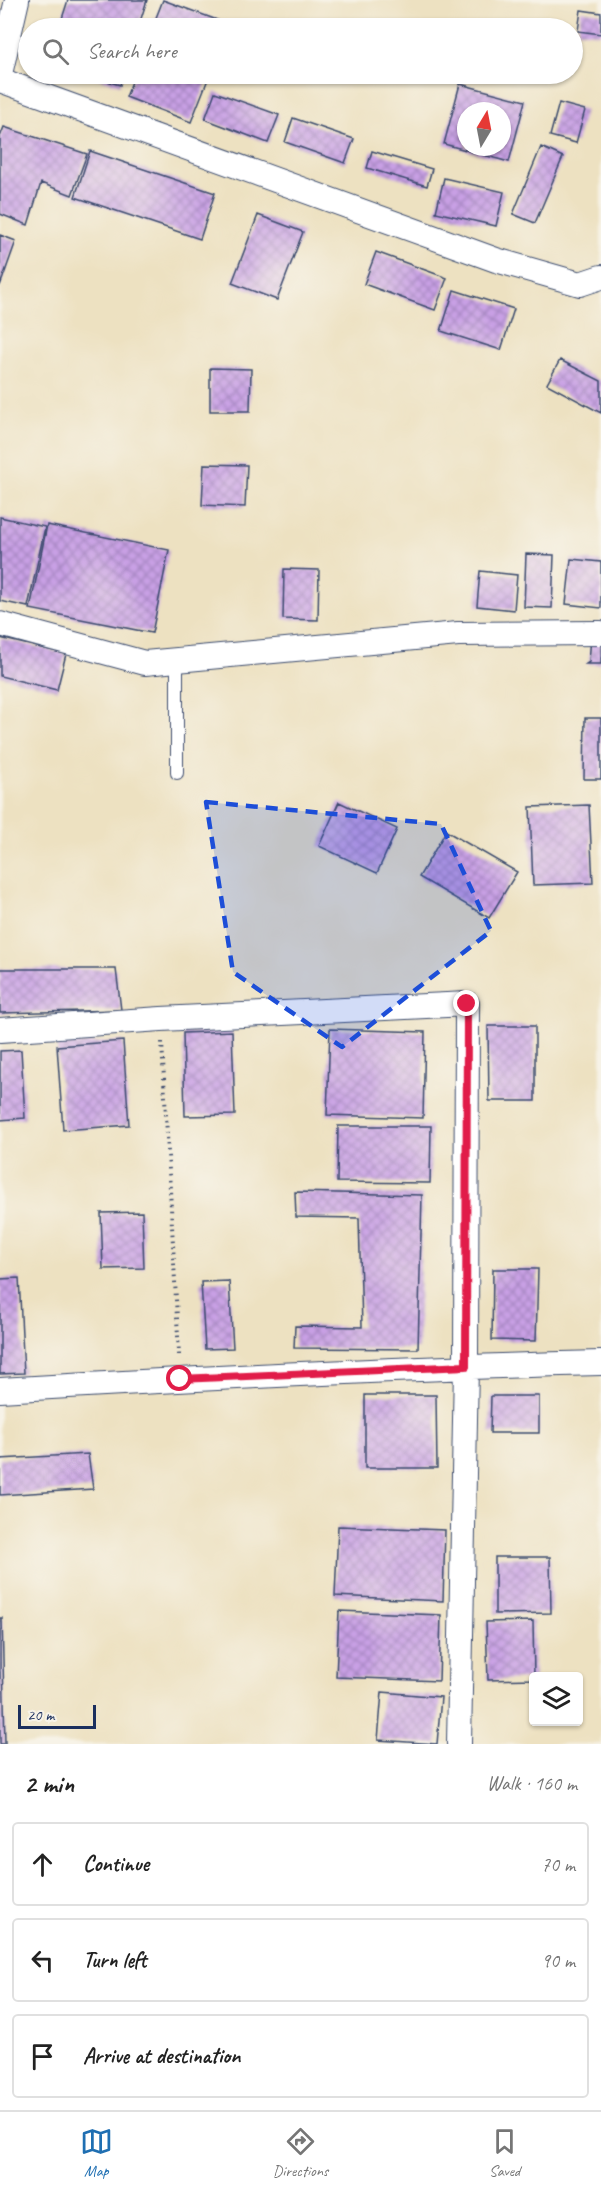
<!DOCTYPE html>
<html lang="en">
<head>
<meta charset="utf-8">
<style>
  body { margin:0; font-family:Caveat,sans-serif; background:#f6f6f6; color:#222 }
  .controls { position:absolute; right:18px; bottom:18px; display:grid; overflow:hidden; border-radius:6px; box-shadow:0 2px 4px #0004 }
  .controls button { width:54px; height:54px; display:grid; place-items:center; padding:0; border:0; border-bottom:2px solid #e0e0e0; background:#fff; color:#222; font:30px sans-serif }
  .compass { position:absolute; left:457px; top:102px; width:54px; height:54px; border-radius:50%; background:#fff; box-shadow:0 2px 4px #0004; rotate:10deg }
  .scale { position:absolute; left:18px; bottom:15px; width:78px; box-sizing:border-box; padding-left:6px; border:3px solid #1b2f5e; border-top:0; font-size:16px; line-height:21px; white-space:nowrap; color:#1b2f5e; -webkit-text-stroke:4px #f7f3e8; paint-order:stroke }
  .stop { position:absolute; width:18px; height:18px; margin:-14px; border:4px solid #e11d48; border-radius:50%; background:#fff }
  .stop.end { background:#e11d48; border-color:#fff; box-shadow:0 2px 6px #0008 }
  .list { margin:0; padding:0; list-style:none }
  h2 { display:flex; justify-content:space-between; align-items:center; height:78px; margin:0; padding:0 24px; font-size:26px }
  h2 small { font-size:20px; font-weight:400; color:#767676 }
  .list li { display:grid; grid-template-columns:39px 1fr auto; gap:18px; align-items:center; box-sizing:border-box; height:84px; margin:0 12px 12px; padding:0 12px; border:2px solid #e0e0e0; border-radius:6px }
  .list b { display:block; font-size:22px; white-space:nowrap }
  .list em { font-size:20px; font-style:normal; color:#767676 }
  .icon { flex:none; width:33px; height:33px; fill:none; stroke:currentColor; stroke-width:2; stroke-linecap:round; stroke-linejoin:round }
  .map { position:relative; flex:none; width:601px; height:1744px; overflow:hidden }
  .search { position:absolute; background:#fff; box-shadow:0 2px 4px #0004; left:18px; right:18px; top:18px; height:66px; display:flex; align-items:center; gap:15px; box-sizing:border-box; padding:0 21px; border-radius:33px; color:#767676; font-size:22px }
  .sheet { height:366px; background:#fff }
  nav { display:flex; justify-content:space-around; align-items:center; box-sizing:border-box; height:84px; border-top:2px solid #e0e0e0; background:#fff; font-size:16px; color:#767676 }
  nav a { display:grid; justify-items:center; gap:3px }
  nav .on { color:#1f6fb2 }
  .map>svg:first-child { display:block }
  .building { fill:url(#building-cross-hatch); fill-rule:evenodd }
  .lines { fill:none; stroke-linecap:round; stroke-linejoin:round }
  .service-casing { stroke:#3a4a6d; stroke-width:14 }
  .minor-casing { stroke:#3a4a6d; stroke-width:26 }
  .path { stroke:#3a4a6d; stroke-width:4; stroke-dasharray:1.5 4.5; stroke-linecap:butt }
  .service { stroke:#fff; stroke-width:12 }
  .minor { stroke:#fff; stroke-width:24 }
  .route { stroke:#e11d48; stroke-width:8 }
  .marked { fill:#1d4ed8; fill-opacity:0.2; stroke:#1d4ed8; stroke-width:4.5; stroke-dasharray:12 8; stroke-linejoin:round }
</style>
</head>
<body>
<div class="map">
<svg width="601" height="1744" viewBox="0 0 601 1744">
  <defs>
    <pattern id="building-cross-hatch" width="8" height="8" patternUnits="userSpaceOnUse" patternTransform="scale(1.5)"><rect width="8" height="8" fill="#c9a0e5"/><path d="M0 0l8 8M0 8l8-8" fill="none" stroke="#a283bd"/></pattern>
  </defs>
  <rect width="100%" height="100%" fill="#f7f3e8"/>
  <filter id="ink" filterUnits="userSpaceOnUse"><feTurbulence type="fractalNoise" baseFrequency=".0167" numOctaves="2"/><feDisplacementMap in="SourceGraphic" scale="12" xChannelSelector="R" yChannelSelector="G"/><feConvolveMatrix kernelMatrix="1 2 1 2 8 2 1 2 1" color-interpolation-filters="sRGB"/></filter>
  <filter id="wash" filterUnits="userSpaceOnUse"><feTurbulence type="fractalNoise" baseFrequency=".008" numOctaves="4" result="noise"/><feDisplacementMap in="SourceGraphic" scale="24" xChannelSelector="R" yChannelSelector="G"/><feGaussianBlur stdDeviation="1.35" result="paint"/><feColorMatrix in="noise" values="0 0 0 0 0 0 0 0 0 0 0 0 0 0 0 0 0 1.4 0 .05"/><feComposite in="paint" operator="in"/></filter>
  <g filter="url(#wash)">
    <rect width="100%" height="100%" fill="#ede1c1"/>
    <g id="blocks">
      <path class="building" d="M 68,0 L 147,0 L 138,28 L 59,28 Z
        M 163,0 L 228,24 L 227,28 L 152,28 Z
        M 581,10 L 601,13 L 601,34 L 578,31 Z
        M 84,74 L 123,74 L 120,85 Z
        M 135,74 L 210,74 L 191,122 L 126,97 Z
        M 460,84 L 525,101 L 509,162 L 444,144 ZM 466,111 L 502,111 L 502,147 L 466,147 Z
        M 215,92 L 279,115 L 268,143 L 205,119 Z
        M 559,103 L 585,110 L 576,143 L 550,136 Z
        M 293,118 L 354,139 L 345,163 L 285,142 Z
        M 4,127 L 87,154 L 72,195 L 41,183 L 28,225 L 0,214 L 0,137 Z
        M 541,147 L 563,157 L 535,223 L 513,214 Z
        M 90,151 L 215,193 L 200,239 L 75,197 Z
        M 372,151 L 432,169 L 427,186 L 367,168 Z
        M 444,178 L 504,192 L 496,226 L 436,212 Z
        M 258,215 L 303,232 L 277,300 L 232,283 Z
        M 0,235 L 16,241 L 0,286 Z
        M 376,252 L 447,278 L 435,310 L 364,284 Z
        M 454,290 L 514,309 L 501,350 L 441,331 Z
        M 560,360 L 601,381 L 601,413 L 547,384 Z
        M 210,368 L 251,369 L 250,411 L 210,411 Z
        M 204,464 L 247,465 L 245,507 L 202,505 Z
        M 0,517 L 45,527 L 28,607 L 0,601 Z
        M 47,525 L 169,550 L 152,633 L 30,609 Z
        M 526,554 L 554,555 L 552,608 L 524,607 Z
        M 571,559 L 601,562 L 601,608 L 566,604 Z
        M 284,569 L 319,570 L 318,620 L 283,619 Z
        M 480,571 L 517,575 L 514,610 L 477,606 Z
        M 591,637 L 601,637 L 601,664 L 586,664 L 589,662 Z
        M 0,638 L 66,654 L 57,690 L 0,676 Z
        M 585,718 L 601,718 L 601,779 L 584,779 Z
        M 339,802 L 397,829 L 377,873 L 319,846 Z
        M 589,805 L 593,883 L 533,885 L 530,807 Z
        M 446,831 L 517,872 L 489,918 L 419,877 Z
        M 0,969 L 116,969 L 121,1010 L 0,1013 Z
        M 488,1026 L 535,1026 L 535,1101 L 489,1101 Z
        M 330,1029 L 425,1032 L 423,1118 L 327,1115 Z
        M 232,1031 L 235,1115 L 185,1116 L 183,1033 Z
        M 123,1041 L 129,1125 L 63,1130 L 57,1046 Z
        M 21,1050 L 25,1118 L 0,1120 L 0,1051 Z
        M 338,1126 L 431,1126 L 430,1183 L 337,1182 Z
        M 295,1192 L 422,1195 L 418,1349 L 294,1348 L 295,1326 L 362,1327 L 359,1218 L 296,1217 Z
        M 142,1212 L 144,1268 L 103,1269 L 101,1213 Z
        M 493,1269 L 538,1269 L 536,1341 L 492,1340 Z
        M 19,1278 L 24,1373 L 0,1374 L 0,1279 Z
        M 229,1281 L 233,1348 L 205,1349 L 201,1282 Z
        M 365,1395 L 436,1395 L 437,1468 L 365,1468 Z
        M 491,1396 L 539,1396 L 539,1433 L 490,1433 Z
        M 88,1454 L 93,1489 L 0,1495 L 0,1459 Z
        M 338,1526 L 445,1530 L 443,1601 L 335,1596 Z
        M 495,1557 L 550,1557 L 551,1613 L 495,1614 Z
        M 339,1611 L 441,1615 L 439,1681 L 336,1677 Z
        M 0,1618 L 2,1618 L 5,1744 L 0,1744 Z
        M 533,1621 L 534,1679 L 488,1680 L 486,1622 Z
        M 382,1692 L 441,1697 L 437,1744 L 378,1740 Z"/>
    </g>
  </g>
  <g filter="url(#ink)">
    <use href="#blocks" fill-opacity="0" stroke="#3a4a6d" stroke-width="1.5"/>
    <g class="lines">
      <defs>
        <path id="service" d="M 177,660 L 177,773"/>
        <path id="minor" d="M 0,74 L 17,0
          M 0,80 L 496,260 L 580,284 L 601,277
          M 0,624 L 145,663 L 458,634 L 601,633
          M 0,1030 L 161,1019 L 467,1004 L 466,1366 L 459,1744
          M 0,1390 C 200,1378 400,1368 601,1363"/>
      </defs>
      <use href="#service" class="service-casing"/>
      <use href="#minor" class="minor-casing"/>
      <path class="path" d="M 162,1042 L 179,1355"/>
      <use href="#service" class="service"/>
      <use href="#minor" class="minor"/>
    </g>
  </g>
  <g class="lines" filter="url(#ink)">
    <path class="route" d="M 180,1379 L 466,1366 L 467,1004"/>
  </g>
  <path class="marked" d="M 206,802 L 441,824 L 491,931 L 342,1047 L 233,972 Z"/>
</svg>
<div class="controls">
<button><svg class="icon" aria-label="layers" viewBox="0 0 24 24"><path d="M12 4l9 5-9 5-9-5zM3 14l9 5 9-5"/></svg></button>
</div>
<svg class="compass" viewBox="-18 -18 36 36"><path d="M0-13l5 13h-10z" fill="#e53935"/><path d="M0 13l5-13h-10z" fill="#767676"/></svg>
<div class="scale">20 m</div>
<div class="stop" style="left:180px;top:1379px"></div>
<div class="stop end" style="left:467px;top:1004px"></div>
<div class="search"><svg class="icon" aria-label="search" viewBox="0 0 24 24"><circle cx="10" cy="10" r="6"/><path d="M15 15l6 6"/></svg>Search here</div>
</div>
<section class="sheet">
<h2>2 min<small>Walk · 160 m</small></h2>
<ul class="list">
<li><svg class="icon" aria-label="ahead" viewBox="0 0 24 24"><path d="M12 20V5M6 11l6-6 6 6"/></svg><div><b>Continue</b></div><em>70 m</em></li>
<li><svg class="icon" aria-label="left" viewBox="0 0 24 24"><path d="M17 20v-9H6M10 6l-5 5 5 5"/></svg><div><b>Turn left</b></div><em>90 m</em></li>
<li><svg class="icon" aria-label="arrive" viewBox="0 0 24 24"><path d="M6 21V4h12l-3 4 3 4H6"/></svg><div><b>Arrive at destination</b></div></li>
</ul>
</section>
<nav>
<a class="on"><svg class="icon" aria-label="map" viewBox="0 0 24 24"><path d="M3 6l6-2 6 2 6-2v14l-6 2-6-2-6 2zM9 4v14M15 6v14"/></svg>Map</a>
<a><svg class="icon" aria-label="directions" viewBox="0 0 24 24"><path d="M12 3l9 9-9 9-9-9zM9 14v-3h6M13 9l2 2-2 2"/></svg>Directions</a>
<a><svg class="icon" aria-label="saved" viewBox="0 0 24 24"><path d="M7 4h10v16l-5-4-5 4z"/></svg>Saved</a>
</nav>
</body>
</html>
